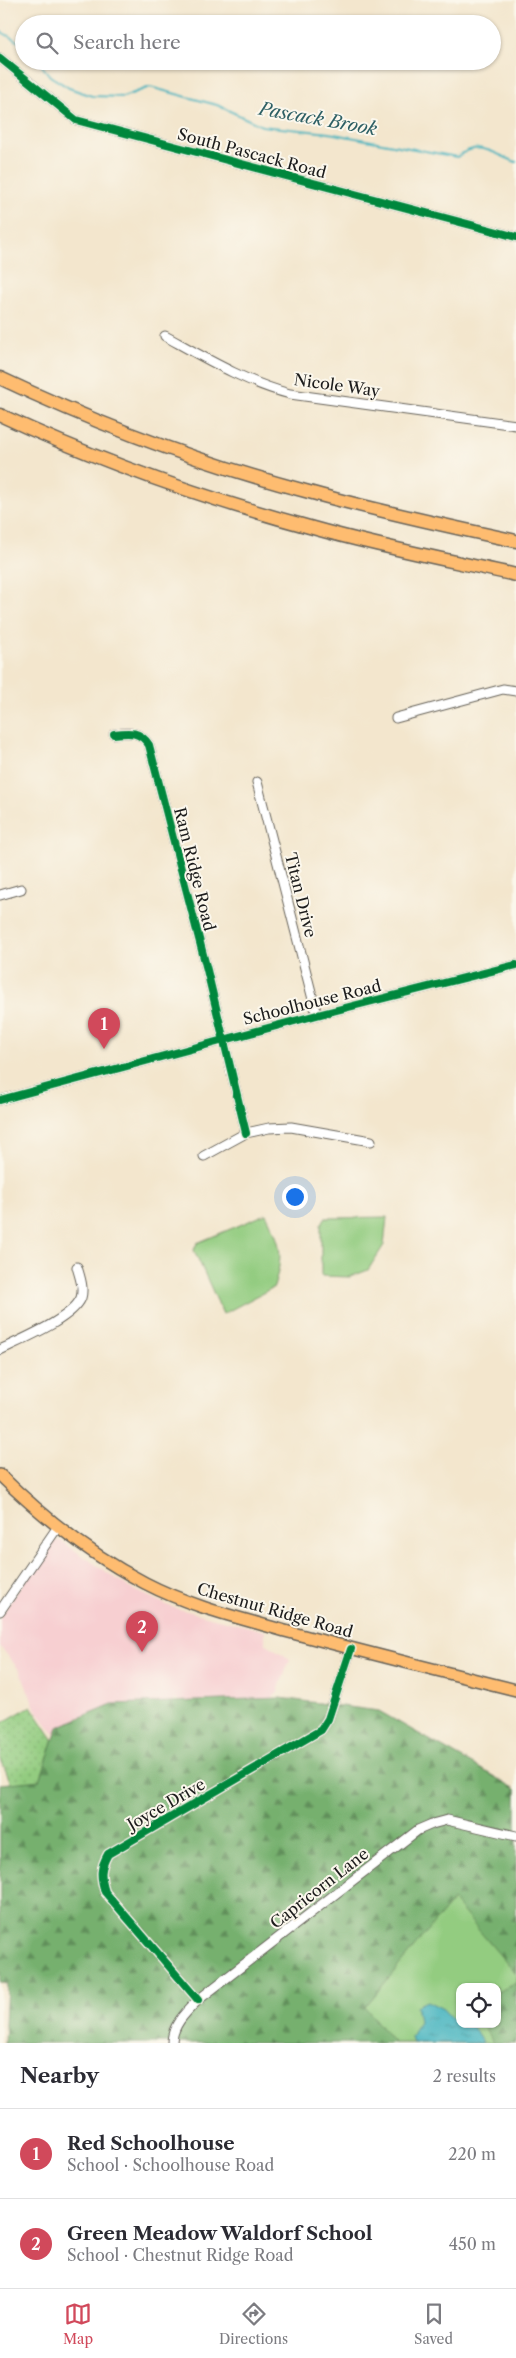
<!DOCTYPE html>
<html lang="en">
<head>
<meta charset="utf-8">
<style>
  body { margin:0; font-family:"Libre Caslon Text",serif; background:#f2f2f3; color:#2b2b33 }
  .controls { position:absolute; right:15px; bottom:15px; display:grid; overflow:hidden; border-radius:10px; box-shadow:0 1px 4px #0004 }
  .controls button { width:45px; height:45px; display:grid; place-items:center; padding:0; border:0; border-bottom:1px solid #e1e1e2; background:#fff; color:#2b2b33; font:25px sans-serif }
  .you { position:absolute; left:294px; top:1196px; width:18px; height:18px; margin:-12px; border:4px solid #fff; border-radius:50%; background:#1a73e8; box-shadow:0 0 0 8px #1a73e833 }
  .badge { display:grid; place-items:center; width:32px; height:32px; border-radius:50%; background:#d1495b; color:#fff; font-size:16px; font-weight:700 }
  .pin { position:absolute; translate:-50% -41px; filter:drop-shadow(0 1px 2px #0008) }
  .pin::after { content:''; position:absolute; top:26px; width:18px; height:15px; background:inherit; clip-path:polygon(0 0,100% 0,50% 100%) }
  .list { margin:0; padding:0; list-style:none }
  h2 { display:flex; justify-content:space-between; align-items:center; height:65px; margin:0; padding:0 20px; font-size:21px }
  h2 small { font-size:16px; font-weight:400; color:#7c7c81 }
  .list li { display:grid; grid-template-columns:32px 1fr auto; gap:15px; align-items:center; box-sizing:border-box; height:90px; padding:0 20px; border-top:1px solid #e1e1e2 }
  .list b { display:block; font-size:19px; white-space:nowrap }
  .list p { margin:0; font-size:16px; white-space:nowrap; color:#7c7c81 }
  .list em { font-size:16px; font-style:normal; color:#7c7c81 }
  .icon { flex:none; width:28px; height:28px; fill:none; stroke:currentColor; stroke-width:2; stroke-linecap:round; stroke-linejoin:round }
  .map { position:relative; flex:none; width:516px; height:2043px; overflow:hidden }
  .search { position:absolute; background:#fff; box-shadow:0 1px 4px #0004; left:15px; right:15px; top:15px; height:55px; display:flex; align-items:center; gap:12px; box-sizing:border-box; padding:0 18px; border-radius:28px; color:#7c7c81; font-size:19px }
  .sheet { height:245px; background:#fff }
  nav { display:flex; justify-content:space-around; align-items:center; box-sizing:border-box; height:70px; border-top:1px solid #e1e1e2; background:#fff; font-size:14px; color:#7c7c81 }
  nav a { display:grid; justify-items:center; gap:2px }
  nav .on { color:#d1495b }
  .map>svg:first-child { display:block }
  .built { fill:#f7cfd1 }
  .grass { fill:url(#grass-dots); stroke:#58744e }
  .forest { fill:url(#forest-firs); stroke:#496645; fill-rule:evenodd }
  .green { fill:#93cc80; stroke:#58744e }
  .water { fill:url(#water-ripples); stroke:#30686e }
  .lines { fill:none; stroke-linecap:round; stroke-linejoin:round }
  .stream { stroke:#45b4bf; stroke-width:2 }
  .minor-casing { stroke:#67635a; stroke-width:11 }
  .major-casing { stroke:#67635a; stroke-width:14 }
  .highway-casing { stroke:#67635a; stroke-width:15 }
  .minor { stroke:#fff; stroke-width:9 }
  .major { stroke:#febc70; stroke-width:11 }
  .highway { stroke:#febc70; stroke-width:12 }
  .cycleway-casing { stroke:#fbf7ec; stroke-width:11 }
  .cycleway { stroke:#00873e; stroke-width:8 }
  .labels { text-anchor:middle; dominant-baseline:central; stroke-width:4; stroke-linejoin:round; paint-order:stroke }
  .street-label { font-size:16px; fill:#1c1c1c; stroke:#fbf7ec }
  .water-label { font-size:18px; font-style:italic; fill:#2e6065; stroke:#fbf7ec }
</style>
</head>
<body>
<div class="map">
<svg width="516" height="2043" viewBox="0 0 516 2043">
  <defs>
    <pattern id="grass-dots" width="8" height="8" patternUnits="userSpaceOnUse" patternTransform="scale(1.25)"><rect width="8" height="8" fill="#93cc80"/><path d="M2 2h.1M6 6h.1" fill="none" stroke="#7eaf6e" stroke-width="1.8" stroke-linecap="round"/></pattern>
    <pattern id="forest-firs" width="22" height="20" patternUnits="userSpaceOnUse" patternTransform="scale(1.25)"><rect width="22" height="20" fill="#76b06e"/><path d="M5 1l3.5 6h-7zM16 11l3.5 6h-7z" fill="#608e5a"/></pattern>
    <pattern id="water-ripples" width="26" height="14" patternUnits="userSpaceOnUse" patternTransform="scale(1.25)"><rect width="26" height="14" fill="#45b4bf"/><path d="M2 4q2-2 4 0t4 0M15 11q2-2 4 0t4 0" fill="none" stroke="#39929a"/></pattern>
  </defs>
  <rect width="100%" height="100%" fill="#fbf7ec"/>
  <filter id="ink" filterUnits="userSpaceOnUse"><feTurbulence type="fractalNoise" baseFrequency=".02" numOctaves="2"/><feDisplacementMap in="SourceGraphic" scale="10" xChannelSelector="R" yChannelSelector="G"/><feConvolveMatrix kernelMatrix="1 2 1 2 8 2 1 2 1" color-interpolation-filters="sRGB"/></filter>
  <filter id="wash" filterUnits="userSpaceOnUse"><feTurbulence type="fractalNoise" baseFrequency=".0096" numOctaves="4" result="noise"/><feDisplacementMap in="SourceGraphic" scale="20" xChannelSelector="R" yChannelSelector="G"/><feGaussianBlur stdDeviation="1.12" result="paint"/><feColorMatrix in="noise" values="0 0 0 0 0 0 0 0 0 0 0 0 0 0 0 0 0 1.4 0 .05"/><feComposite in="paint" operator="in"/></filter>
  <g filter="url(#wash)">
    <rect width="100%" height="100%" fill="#f3e6cd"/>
    <path class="built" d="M 53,1541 L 61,1541 L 130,1588 L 171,1607 L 265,1631 L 265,1643 L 290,1659 L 277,1694 L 219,1729 L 176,1699 L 130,1726 L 78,1766 L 36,1710 L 20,1671 L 0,1646 L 0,1617 Z"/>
    <path class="grass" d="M 31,1706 L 69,1763 L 15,1793 L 0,1757 L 0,1724 Z"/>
    <path class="forest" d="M 280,1698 L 379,1711 L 516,1789 L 516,2043 L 4,2043 L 7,1984 L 0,1983 L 0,1784 L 40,1780 L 58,1727 L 112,1704 ZM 460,1987 L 497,1987 L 497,2024 L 460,2024 Z"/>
    <path class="green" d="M 266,1214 C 281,1244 284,1253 274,1287 L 223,1314 L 194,1250 L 197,1243 Z
      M 387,1217 L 384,1245 L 368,1270 L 350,1277 L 321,1276 L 321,1225 L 325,1218 Z
      M 453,1900 L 516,1974 L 516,1983 L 497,1992 L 497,1987 L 460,1987 L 460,2024 L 482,2024 L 493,2043 L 394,2043 L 365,2007 Z"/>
    <path class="water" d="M 427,2001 L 443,2009 L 452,2019 L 460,2022 L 460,2024 L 472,2027 L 483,2043 L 413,2043 L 411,2037 L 419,2021 L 416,2006 Z"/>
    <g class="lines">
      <path class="stream" d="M 0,31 L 24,45
        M 38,61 L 50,76 L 69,88 L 92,96 L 123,97 L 150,87 L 217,105 L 262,126 L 329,133 L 457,157 C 480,139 493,154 516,162"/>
    </g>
  </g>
  <g filter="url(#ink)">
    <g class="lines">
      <defs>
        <path id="minor" d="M 0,58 L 76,120 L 516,237
          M 165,336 C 205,358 245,382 290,394 L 516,425
          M 396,718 L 503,689 L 516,691
          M 114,734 C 130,732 140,731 149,745 L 207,970 L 246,1133
          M 257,782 L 317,1015
          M 0,895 L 21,889
          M 0,1100 L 317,1015 L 516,965
          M 204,1156 L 246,1133 L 269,1128 L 291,1127 L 371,1141
          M 0,1350 C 20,1340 72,1319 81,1298 C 84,1288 80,1277 77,1267
          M 0,1611 L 57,1528
          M 198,2000 L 105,1892 C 100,1876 100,1868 108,1854 L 321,1730 L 328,1719 L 351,1649
          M 172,2043 C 172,2025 186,2012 198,2000 L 418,1830 L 432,1824 L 447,1820 L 516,1836"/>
        <path id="major" d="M 0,1475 C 44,1518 91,1555 145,1583 C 191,1607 240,1618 289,1632 C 364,1652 440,1671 516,1690"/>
        <path id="highway" d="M 0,378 C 99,425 203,464 309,492 C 377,511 447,526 516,541
          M 0,415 C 101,462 206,499 313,528 C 380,547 448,560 516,575"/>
      </defs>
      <use href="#minor" class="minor-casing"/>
      <use href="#major" class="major-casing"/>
      <use href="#highway" class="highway-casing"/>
      <use href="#minor" class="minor"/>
      <use href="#major" class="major"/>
      <use href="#highway" class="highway"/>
      <defs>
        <path id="cycleway" d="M 0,58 L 76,120 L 516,237
          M 114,734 C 130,732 140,731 149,745 L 207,970 L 246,1133
          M 0,1100 L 317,1015 L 516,965
          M 198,2000 L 105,1892 C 100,1876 100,1868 108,1854 L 321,1730 L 328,1719 L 351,1649"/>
      </defs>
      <use href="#cycleway" class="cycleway-casing"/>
      <use href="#cycleway" class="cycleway"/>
    </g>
  </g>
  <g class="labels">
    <g class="street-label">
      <text transform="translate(252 153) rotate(15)">South Pascack Road</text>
      <text transform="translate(337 385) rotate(8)">Nicole Way</text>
      <text transform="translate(195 869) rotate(76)">Ram Ridge Road</text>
      <text transform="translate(301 895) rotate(76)">Titan Drive</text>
      <text transform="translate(312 1002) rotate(-14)">Schoolhouse Road</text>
      <text transform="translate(275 1610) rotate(16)">Chestnut Ridge Road</text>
      <text transform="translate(166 1804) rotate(-30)">Joyce Drive</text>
      <text transform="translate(319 1888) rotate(-38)">Capricorn Lane</text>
    </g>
    <g class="water-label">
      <text transform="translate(318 119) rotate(10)">Pascack Brook</text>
    </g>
  </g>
</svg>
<div class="controls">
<button><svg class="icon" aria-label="locate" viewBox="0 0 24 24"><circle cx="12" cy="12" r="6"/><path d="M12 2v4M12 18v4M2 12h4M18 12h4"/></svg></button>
</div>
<div class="you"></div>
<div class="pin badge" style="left:104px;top:1049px">1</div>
<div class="pin badge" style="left:142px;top:1652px">2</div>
<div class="search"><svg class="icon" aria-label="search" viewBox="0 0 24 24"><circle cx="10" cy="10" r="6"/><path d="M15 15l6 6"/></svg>Search here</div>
</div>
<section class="sheet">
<h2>Nearby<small>2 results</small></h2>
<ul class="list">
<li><span class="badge">1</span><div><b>Red Schoolhouse</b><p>School · Schoolhouse Road</p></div><em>220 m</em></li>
<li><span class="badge">2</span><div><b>Green Meadow Waldorf School</b><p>School · Chestnut Ridge Road</p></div><em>450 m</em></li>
</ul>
</section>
<nav>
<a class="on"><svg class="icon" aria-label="map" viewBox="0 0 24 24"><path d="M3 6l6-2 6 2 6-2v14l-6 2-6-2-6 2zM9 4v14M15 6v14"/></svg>Map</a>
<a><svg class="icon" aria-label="directions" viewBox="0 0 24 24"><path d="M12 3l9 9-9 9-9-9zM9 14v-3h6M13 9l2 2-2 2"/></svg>Directions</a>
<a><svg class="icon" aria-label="saved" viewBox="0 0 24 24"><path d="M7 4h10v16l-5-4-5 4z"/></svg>Saved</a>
</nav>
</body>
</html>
